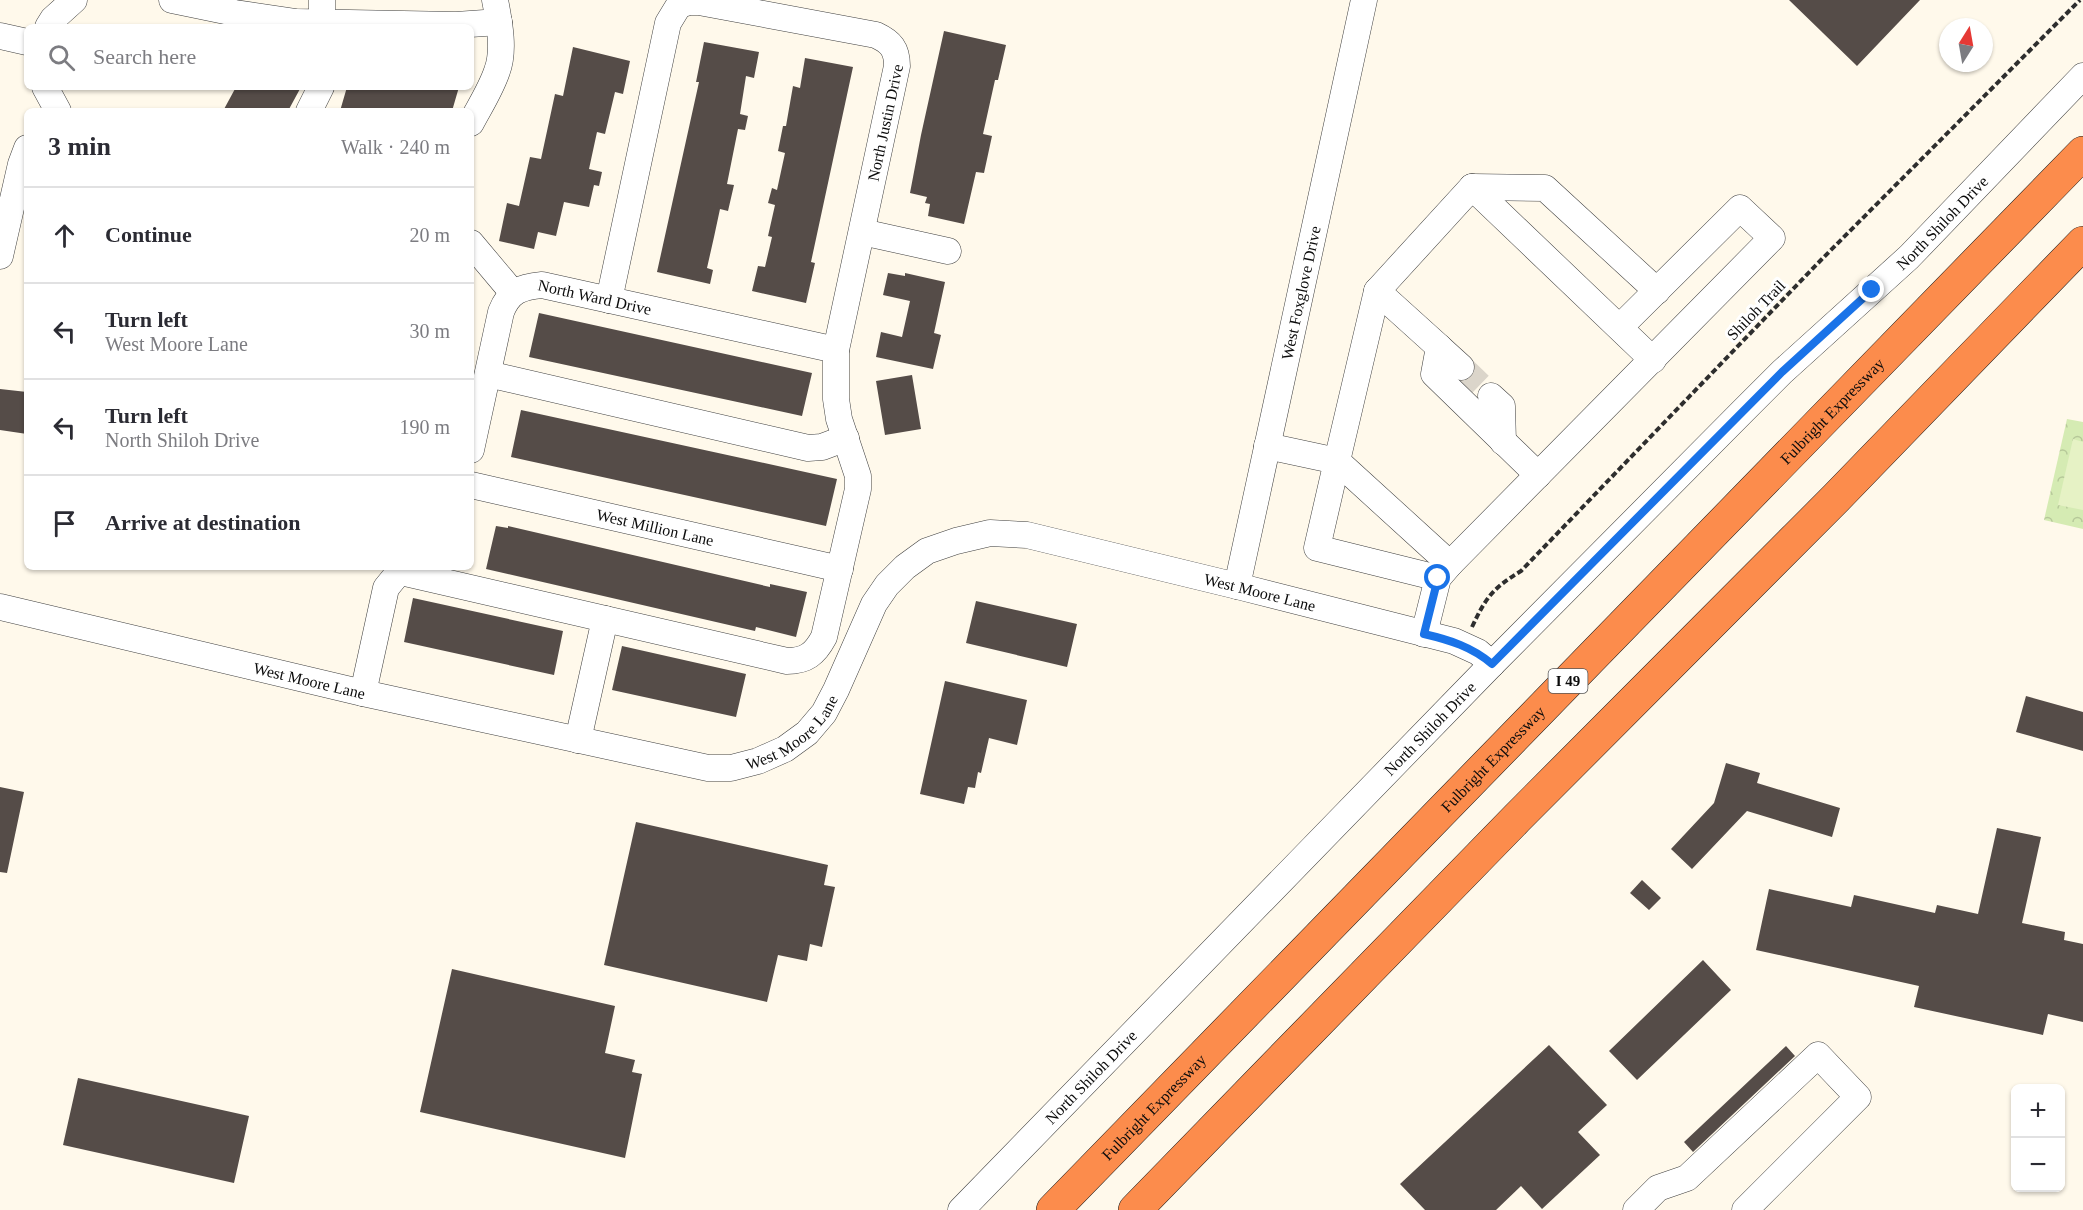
<!DOCTYPE html>
<html lang="en">
<head>
<meta charset="utf-8">
<style>
  body { margin:0; font-family:"Times New Roman",serif; background:#f7f7f7; color:#2b2b33 }
  .controls { position:absolute; right:18px; bottom:18px; display:grid; overflow:hidden; border-radius:9px; box-shadow:0 2px 4px #0004 }
  .controls button { width:54px; height:54px; display:grid; place-items:center; padding:0; border:0; border-bottom:2px solid #e1e1e2; background:#fff; color:#2b2b33; font:30px sans-serif }
  .compass { position:absolute; left:1939px; top:18px; width:54px; height:54px; border-radius:50%; background:#fff; box-shadow:0 2px 4px #0004; rotate:11deg }
  .stop { position:absolute; width:18px; height:18px; margin:-14px; border:4px solid #1a73e8; border-radius:50%; background:#fff }
  .stop.end { background:#1a73e8; border-color:#fff; box-shadow:0 2px 6px #0008 }
  .list { margin:0; padding:0; list-style:none }
  h2 { display:flex; justify-content:space-between; align-items:center; height:78px; margin:0; padding:0 24px; font-size:26px }
  h2 small { font-size:20px; font-weight:400; color:#7c7c81 }
  .list li { display:grid; grid-template-columns:39px 1fr auto; gap:18px; align-items:center; box-sizing:border-box; height:96px; padding:0 24px; border-top:2px solid #e1e1e2 }
  .list b { display:block; font-size:22px; white-space:nowrap }
  .list p { margin:0; font-size:20px; white-space:nowrap; color:#7c7c81 }
  .list em { font-size:20px; font-style:normal; color:#7c7c81 }
  .icon { flex:none; width:33px; height:33px; fill:none; stroke:currentColor; stroke-width:2; stroke-linecap:round; stroke-linejoin:round }
  .map { position:relative; flex:none; width:2083px; height:1210px; overflow:hidden }
  .search { position:absolute; background:#fff; box-shadow:0 2px 4px #0004; left:24px; top:24px; width:450px; height:66px; display:flex; align-items:center; gap:15px; box-sizing:border-box; padding:0 21px; border-radius:9px; color:#7c7c81; font-size:22px }
  .panel { position:absolute; background:#fff; box-shadow:0 2px 4px #0004; left:24px; top:108px; width:450px; height:462px; border-radius:9px }
  .map>svg:first-child { display:block }
  .park { fill:url(#park-crowns) }
  .pitch { fill:#e6f2c5 }
  .building { fill:#554c48 }
  .lines { fill:none; stroke-linecap:round; stroke-linejoin:round }
  .minor-tunnel { stroke:#dbd5ca; stroke-width:26; stroke-dasharray:26 13; stroke-linecap:butt }
  .minor-casing { stroke:#3f3f3f; stroke-width:27 }
  .highway-casing { stroke:#1d1d1d; stroke-width:34 }
  .path { stroke:#2e2e2e; stroke-width:4; stroke-dasharray:6 3; stroke-linecap:butt }
  .minor { stroke:#fff; stroke-width:26 }
  .highway { stroke:#fc8c4c; stroke-width:33 }
  .route { stroke:#1a73e8; stroke-width:8 }
  .labels { text-anchor:middle; dominant-baseline:central; stroke-width:6; stroke-linejoin:round; paint-order:stroke }
  .shield { fill:#fff; stroke:#555; stroke-width:1.5 }
  .shield-label { font-size:15px; font-weight:bold; fill:#0c0c0c }
  .street-label { font-size:16px; fill:#0c0c0c; stroke:#fff }
</style>
</head>
<body>
<div class="map">
<svg width="2083" height="1210" viewBox="0 0 2083 1210">
  <defs>
    <pattern id="park-crowns" width="20" height="18" patternUnits="userSpaceOnUse" patternTransform="scale(1.5)"><rect width="20" height="18" fill="#d5ebb3"/><path d="M2 6a3 3 0 1 1 6 0M12 15a3 3 0 1 1 6 0" fill="none" stroke="#b6c899"/></pattern>
  </defs>
  <rect width="100%" height="100%" fill="#fff9eb"/>
  <path class="park" d="M 2067,419 L 2083,422 L 2083,529 L 2044,520 Z"/>
  <path class="pitch" d="M 2073,439 L 2083,442 L 2083,510 L 2058,505 Z"/>
  <path class="building" d="M 1789,0 L 1920,0 L 1857,66 Z
    M 944,31 L 1006,45 L 998,80 L 995,80 L 983,134 L 992,136 L 984,173 L 976,172 L 964,224 L 928,216 L 930,204 L 925,203 L 927,197 L 910,193 L 921,135 Z
    M 704,42 L 759,52 L 754,78 L 746,76 L 740,114 L 748,116 L 745,130 L 738,129 L 727,184 L 734,185 L 728,211 L 720,209 L 714,237 L 707,268 L 713,270 L 710,284 L 657,272 L 699,82 L 696,82 Z
    M 573,47 L 630,61 L 623,94 L 615,92 L 605,134 L 597,132 L 589,169 L 602,172 L 599,186 L 594,185 L 589,207 L 564,202 L 556,236 L 538,232 L 534,249 L 499,241 L 507,203 L 519,206 L 530,157 L 541,159 L 555,94 L 563,96 Z
    M 805,58 L 853,67 L 811,262 L 815,263 L 806,303 L 752,291 L 758,266 L 765,267 L 772,237 L 768,236 L 775,205 L 768,203 L 772,188 L 777,190 L 785,153 L 778,151 L 783,126 L 786,126 L 793,86 L 800,88 Z
    M 236,87 L 301,87 L 288,111 L 223,111 Z
    M 347,87 L 459,87 L 452,111 L 340,111 Z
    M 888,273 L 905,276 L 905,273 L 945,282 L 934,333 L 941,335 L 933,369 L 876,357 L 881,332 L 902,337 L 910,301 L 883,295 Z
    M 539,313 L 812,373 L 802,416 L 529,357 Z
    M 912,375 L 921,429 L 885,435 L 876,381 Z
    M 0,389 L 27,392 L 27,434 L 0,430 Z
    M 521,410 L 837,479 L 826,526 L 511,457 Z
    M 496,526 L 508,528 L 508,526 L 770,587 L 770,584 L 807,592 L 796,637 L 756,627 L 755,631 L 486,569 Z
    M 413,598 L 563,631 L 554,675 L 404,642 Z
    M 976,601 L 1077,624 L 1067,667 L 966,643 Z
    M 622,646 L 746,674 L 736,717 L 612,690 Z
    M 945,681 L 1027,700 L 1017,745 L 989,738 L 981,773 L 978,772 L 975,788 L 968,787 L 964,804 L 920,794 Z
    M 2026,696 L 2083,712 L 2083,751 L 2016,732 Z
    M 1726,763 L 1760,773 L 1757,783 L 1840,808 L 1832,837 L 1747,811 L 1692,869 L 1671,849 L 1714,803 Z
    M 0,787 L 24,792 L 7,873 L 0,872 Z
    M 636,822 L 828,865 L 824,885 L 835,887 L 822,947 L 810,944 L 807,961 L 778,955 L 767,1002 L 604,965 Z
    M 1997,828 L 2041,837 L 2022,923 L 2065,932 L 2064,940 L 2083,944 L 2083,1022 L 2048,1014 L 2043,1035 L 1914,1007 L 1919,986 L 1756,950 L 1769,889 L 1851,907 L 1854,895 L 1935,913 L 1937,905 L 1978,914 Z
    M 1642,880 L 1661,898 L 1649,910 L 1630,893 Z
    M 1703,960 L 1731,990 L 1637,1080 L 1609,1051 Z
    M 452,969 L 615,1006 L 605,1053 L 635,1060 L 632,1072 L 642,1074 L 625,1158 L 420,1112 Z
    M 1549,1045 L 1607,1105 L 1578,1132 L 1600,1155 L 1542,1209 L 1521,1186 L 1496,1210 L 1425,1210 L 1400,1184 Z
    M 1786,1046 L 1795,1056 L 1693,1152 L 1684,1142 Z
    M 78,1078 L 249,1116 L 234,1183 L 63,1145 Z"/>
  <g class="lines">
    <path class="minor-tunnel" d="M 1461,367 L 1491,396"/>
    <defs>
      <g id="minor">
        <path d="M 172,0 L 235,13 L 296,22 L 456,25 L 499,22"/>
        <path d="M 322,22 L 322,0"/>
        <path d="M 48,27 L 53,19 L 74,0"/>
        <path d="M 0,36 L 27,42"/>
        <path d="M 45,87 L 58,111"/>
        <path d="M 309,111 L 321,87"/>
        <path d="M 471,123 C 480,106 491,89 497,71 C 505,50 499,21 495,0"/>
        <path d="M 1472,187 L 1545,188 L 1657,291"/>
        <path d="M 862,232 L 948,251"/>
        <path d="M 471,243 L 513,293"/>
        <path d="M 0,256 L 21,164 L 27,148"/>
        <path d="M 1377,291 L 1439,347 L 1434,374 L 1538,475"/>
        <path d="M 1439,347 L 1461,367"/>
        <path d="M 488,374 L 808,448 L 822,447 L 846,438"/>
        <path d="M 1491,396 L 1502,406 L 1503,442"/>
        <path d="M 1267,446 L 1337,461 L 1317,548 L 1438,578"/>
        <path id="s1" d="M 471,450 L 501,312 C 509,291 521,287 542,285 L 836,350"/>
        <path id="s2" d="M 471,485 L 840,569"/>
        <path d="M 1450,564 L 1337,461 L 1377,291 L 1472,187 L 1653,360"/>
        <path id="s3" d="M 401,572 L 787,661 C 806,661 815,654 824,637 L 858,489 L 858,476 L 839,419 L 836,399 L 836,350 L 897,66 C 897,49 891,42 876,35 L 699,2 L 689,2 L 679,5 L 668,23 L 609,300"/>
        <path id="s4" d="M 1237,586 L 1364,0"/>
        <path id="s5" d="M 0,607 L 363,693 L 708,768 L 731,768 L 758,761 L 785,749 L 807,733 L 824,713 L 836,690 L 874,604 L 887,585 L 905,567 L 927,551 L 956,541 L 990,533 L 1027,535 L 1237,586 L 1454,641 L 1478,652 L 1492,664"/>
        <path d="M 1424,634 L 1438,578 L 1450,564 L 1772,238 L 1740,208 L 1620,327"/>
        <path d="M 363,693 L 386,588 L 395,577 L 408,567"/>
        <path d="M 578,740 L 605,619"/>
        <path id="s6" d="M 961,1210 L 1492,664 L 1744,410 L 1782,372 L 1909,257 L 2083,76"/>
        <path d="M 1636,1210 L 1658,1188 L 1687,1178 L 1818,1055 L 1858,1097 L 1745,1210"/>
      </g>
      <g id="highway">
        <path id="s7" d="M 1053,1210 L 2083,153"/>
        <path d="M 1135,1210 L 1517,818 L 1836,498 L 2083,243"/>
      </g>
    </defs>
    <use href="#minor" class="minor-casing"/>
    <use href="#highway" class="highway-casing"/>
    <path class="path" d="M 1472,627 C 1486,597 1493,588 1521,571 L 1821,260 L 2080,0"/>
    <use href="#minor" class="minor"/>
    <use href="#highway" class="highway"/>
  </g>
  <g class="lines">
    <path class="route" d="M 1438,578 L 1424,634 C 1450,640 1472,647 1492,664 L 1782,372 L 1872,290"/>
  </g>
  <g class="labels">
    <rect class="shield" x="1548.5" y="669" width="39" height="24" rx="4.5"/>
    <g class="shield-label">
      <text x="1568" y="681">I 49</text>
    </g>
    <g class="street-label">
      <text stroke="none"><textPath href="#s3" startOffset="970">North Justin Drive</textPath></text>
      <text stroke="none"><textPath href="#s6" startOffset="1392">North Shiloh Drive</textPath></text>
      <text stroke="none"><textPath href="#s4" startOffset="300">West Foxglove Drive</textPath></text>
      <text stroke="none"><textPath href="#s1" startOffset="248">North Ward Drive</textPath></text>
      <text transform="translate(1756 310) rotate(-46)">Shiloh Trail</text>
      <text stroke="none"><textPath href="#s7" startOffset="1116">Fulbright Expressway</textPath></text>
      <text stroke="none"><textPath href="#s2" startOffset="189">West Million Lane</textPath></text>
      <text stroke="none"><textPath href="#s5" startOffset="1398">West Moore Lane</textPath></text>
      <text stroke="none"><textPath href="#s5" startOffset="318">West Moore Lane</textPath></text>
      <text stroke="none"><textPath href="#s5" startOffset="822">West Moore Lane</textPath></text>
      <text stroke="none"><textPath href="#s6" startOffset="672">North Shiloh Drive</textPath></text>
      <text stroke="none"><textPath href="#s7" startOffset="630">Fulbright Expressway</textPath></text>
      <text stroke="none"><textPath href="#s6" startOffset="186">North Shiloh Drive</textPath></text>
      <text stroke="none"><textPath href="#s7" startOffset="144">Fulbright Expressway</textPath></text>
    </g>
  </g>
</svg>
<div class="controls">
<button>+</button>
<button>−</button>
</div>
<svg class="compass" viewBox="-18 -18 36 36"><path d="M0-13l5 13h-10z" fill="#e53935"/><path d="M0 13l5-13h-10z" fill="#7c7c81"/></svg>
<div class="stop" style="left:1438px;top:578px"></div>
<div class="stop end" style="left:1872px;top:290px"></div>
<div class="search"><svg class="icon" aria-label="search" viewBox="0 0 24 24"><circle cx="10" cy="10" r="6"/><path d="M15 15l6 6"/></svg>Search here</div>
<section class="panel">
<h2>3 min<small>Walk · 240 m</small></h2>
<ul class="list">
<li><svg class="icon" aria-label="ahead" viewBox="0 0 24 24"><path d="M12 20V5M6 11l6-6 6 6"/></svg><div><b>Continue</b></div><em>20 m</em></li>
<li><svg class="icon" aria-label="left" viewBox="0 0 24 24"><path d="M17 20v-9H6M10 6l-5 5 5 5"/></svg><div><b>Turn left</b><p>West Moore Lane</p></div><em>30 m</em></li>
<li><svg class="icon" aria-label="left" viewBox="0 0 24 24"><path d="M17 20v-9H6M10 6l-5 5 5 5"/></svg><div><b>Turn left</b><p>North Shiloh Drive</p></div><em>190 m</em></li>
<li><svg class="icon" aria-label="arrive" viewBox="0 0 24 24"><path d="M6 21V4h12l-3 4 3 4H6"/></svg><div><b>Arrive at destination</b></div></li>
</ul>
</section>
</div>
</body>
</html>
